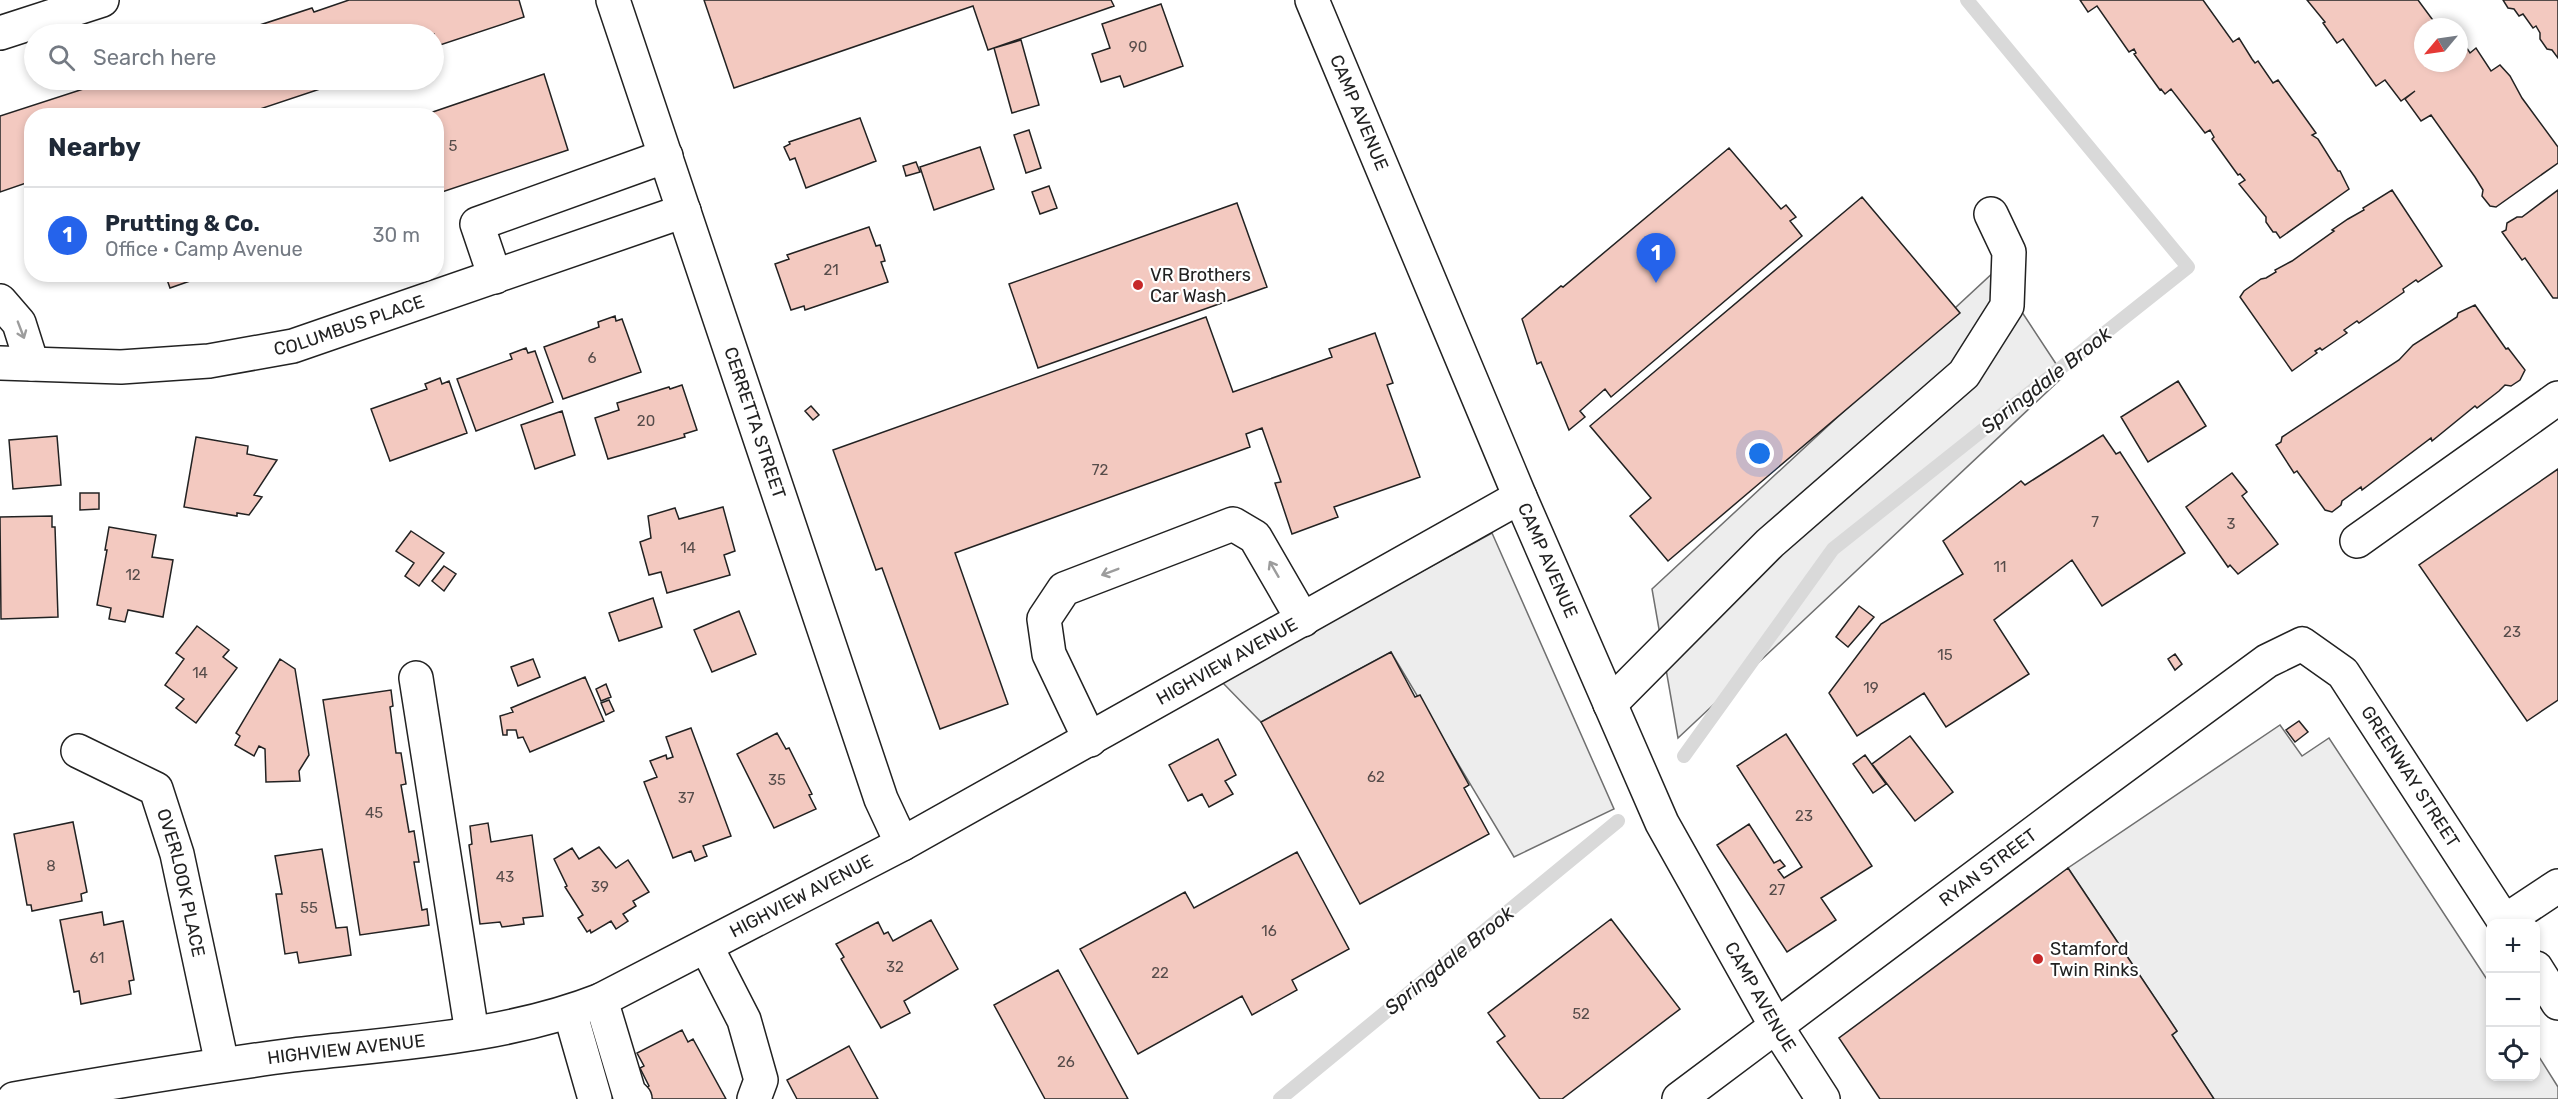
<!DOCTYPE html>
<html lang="en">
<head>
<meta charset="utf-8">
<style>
  body { margin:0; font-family:Rubik,sans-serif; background:#f6f6f7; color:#1f2937 }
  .controls { position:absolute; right:18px; bottom:18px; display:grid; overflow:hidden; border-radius:12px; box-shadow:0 3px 9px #0003 }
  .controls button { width:54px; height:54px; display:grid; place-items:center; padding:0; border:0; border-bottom:2px solid #e0e1e3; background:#fff; color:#1f2937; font:30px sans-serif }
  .compass { position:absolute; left:2414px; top:18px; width:54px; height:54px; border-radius:50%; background:#fff; box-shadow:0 3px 9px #0003; rotate:241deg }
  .you { position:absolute; left:1760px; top:454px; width:21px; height:21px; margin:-15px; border:4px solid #fff; border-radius:50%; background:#1a73e8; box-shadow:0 0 0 9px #1a73e833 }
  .badge { display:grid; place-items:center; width:39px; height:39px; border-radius:50%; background:#2563eb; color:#fff; font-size:20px; font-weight:700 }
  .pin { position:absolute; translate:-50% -50px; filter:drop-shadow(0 2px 3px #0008) }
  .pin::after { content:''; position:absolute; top:32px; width:21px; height:18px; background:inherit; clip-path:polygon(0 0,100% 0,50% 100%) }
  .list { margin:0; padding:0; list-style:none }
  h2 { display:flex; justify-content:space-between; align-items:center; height:78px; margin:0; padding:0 24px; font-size:26px }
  h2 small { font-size:20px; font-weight:400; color:#747a83 }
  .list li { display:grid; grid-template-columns:39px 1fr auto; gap:18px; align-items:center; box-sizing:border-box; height:96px; padding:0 24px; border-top:2px solid #e0e1e3 }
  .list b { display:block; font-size:22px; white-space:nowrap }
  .list p { margin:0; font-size:20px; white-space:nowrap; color:#747a83 }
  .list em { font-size:20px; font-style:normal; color:#747a83 }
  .icon { flex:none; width:33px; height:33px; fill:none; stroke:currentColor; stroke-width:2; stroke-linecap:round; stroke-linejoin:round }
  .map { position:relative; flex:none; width:2558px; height:1099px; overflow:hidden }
  .search { position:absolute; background:#fff; box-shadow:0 3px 9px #0003; left:24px; top:24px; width:420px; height:66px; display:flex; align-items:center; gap:15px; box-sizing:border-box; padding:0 21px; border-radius:33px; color:#747a83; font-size:22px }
  .panel { position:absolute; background:#fff; box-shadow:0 3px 9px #0003; left:24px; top:108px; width:420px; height:174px; border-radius:24px }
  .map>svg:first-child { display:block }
  .parking { fill:#ededed; stroke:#6f6f6f; stroke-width:1.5 }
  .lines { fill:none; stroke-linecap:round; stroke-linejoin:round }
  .stream { stroke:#d9d9d9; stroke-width:14 }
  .building { fill:#f3c9c0; stroke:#222; stroke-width:1.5 }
  .minor-casing { stroke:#222; stroke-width:36 }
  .minor { stroke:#fff; stroke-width:33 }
  .oneway { stroke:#9c9c9c }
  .poi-dot { fill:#c62828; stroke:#fff; stroke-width:2 }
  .labels { text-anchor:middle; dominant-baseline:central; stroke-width:4.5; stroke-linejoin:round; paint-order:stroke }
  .number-label { font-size:15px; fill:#564c4a }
  .street-label { font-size:18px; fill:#222; stroke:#fff }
  .poi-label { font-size:18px; fill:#222; stroke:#fff; text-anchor:start }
  .water-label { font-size:20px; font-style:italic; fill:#222; stroke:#fff }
</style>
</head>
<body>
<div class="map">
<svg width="2558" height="1099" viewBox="0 0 2558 1099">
  <rect width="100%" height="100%" fill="#fff"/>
  <path class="parking" d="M 1995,271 L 2064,376 L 1678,738 L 1652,589 Z
    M 1492,533 L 1614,809 L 1514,857 L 1391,652 L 1261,722 L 1221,681 Z
    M 2280,725 L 2302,756 L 2329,738 L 2490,984 L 2490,1076 L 2536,1076 L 2536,1052 L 2558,1087 L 2558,1099 L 2214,1099 L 2172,1035 L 2177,1031 L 2068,868 Z"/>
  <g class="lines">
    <path class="stream" d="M 1684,756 L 1833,549 L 2188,267 L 1967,0
      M 1280,1099 L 1618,821"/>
  </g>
  <path class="building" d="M 349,0 L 519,0 L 524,17 L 434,47 L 434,34 L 232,34 L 312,8 L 314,12 Z
    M 704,0 L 1111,0 L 1114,6 L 988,50 L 973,6 L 734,88 Z
    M 2080,0 L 2203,0 L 2233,42 L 2239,38 L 2252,59 L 2255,63 L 2258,61 L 2273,83 L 2278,80 L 2316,133 L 2312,135 L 2318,139 L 2338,171 L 2340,171 L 2349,189 L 2280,238 L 2276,232 L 2273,232 L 2266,222 L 2266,217 L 2239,184 L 2245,180 L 2240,174 L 2238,175 L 2212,139 L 2214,137 L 2210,130 L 2205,133 L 2171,89 L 2165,94 L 2161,89 L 2160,90 L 2134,54 L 2136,53 L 2134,49 L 2129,52 L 2097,6 L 2088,12 Z
    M 2307,0 L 2418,0 L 2438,27 L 2423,27 L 2423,63 L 2459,63 L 2459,36 L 2470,53 L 2476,48 L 2491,71 L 2500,65 L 2510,76 L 2522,98 L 2558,147 L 2558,163 L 2496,207 L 2490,206 L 2482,196 L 2483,190 L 2475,177 L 2431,115 L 2421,121 L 2405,99 L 2415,91 L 2401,101 L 2385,80 L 2376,86 L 2343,39 L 2337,43 L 2323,23 L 2325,22 Z
    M 2503,0 L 2558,0 L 2558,58 L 2552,50 L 2547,49 L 2540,39 L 2540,33 L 2536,26 L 2533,28 L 2523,14 L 2519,16 L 2514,9 L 2508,8 Z
    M 1161,4 L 1183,66 L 1124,87 L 1120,76 L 1101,82 L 1092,54 L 1110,48 L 1102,24 Z
    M 1021,40 L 1039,105 L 1012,113 L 994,48 Z
    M 544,74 L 568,150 L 436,194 L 436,116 L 421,116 Z
    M 111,80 L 337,80 L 338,83 L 239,116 L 32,116 L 32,181 L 0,192 L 0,116 Z
    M 860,118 L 876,161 L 806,188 L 795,158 L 790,160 L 784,147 L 790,144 L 789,142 Z
    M 1029,130 L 1041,168 L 1026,173 L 1014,135 Z
    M 980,147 L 994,189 L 934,210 L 920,167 Z
    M 1729,148 L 1781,209 L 1786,205 L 1796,217 L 1790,221 L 1802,236 L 1611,397 L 1605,389 L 1580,411 L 1585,417 L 1569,430 L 1541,362 L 1537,364 L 1522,319 L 1561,286 L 1563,287 Z
    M 916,162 L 920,172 L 906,176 L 903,166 Z
    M 1049,186 L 1057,208 L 1040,214 L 1032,192 Z
    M 2392,190 L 2442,266 L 2418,282 L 2416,280 L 2403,289 L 2404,292 L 2359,323 L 2357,321 L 2344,330 L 2347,333 L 2322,350 L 2320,348 L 2315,351 L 2317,353 L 2292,371 L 2240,297 L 2244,291 L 2261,279 L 2266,278 L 2276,272 L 2275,270 L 2292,261 L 2334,231 L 2332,230 L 2348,219 L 2364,210 L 2363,208 Z
    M 2558,190 L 2558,298 L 2553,298 L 2525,258 L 2522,260 L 2502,232 L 2506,230 L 2507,223 L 2517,217 L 2522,217 Z
    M 1862,197 L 1960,313 L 1668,561 L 1630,516 L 1651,498 L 1590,426 Z
    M 1237,203 L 1267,287 L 1038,368 L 1009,284 Z
    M 869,227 L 876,246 L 880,245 L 885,261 L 881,262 L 888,282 L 805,310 L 804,306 L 791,310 L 775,264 L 789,259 L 787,255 Z
    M 165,274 L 210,274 L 170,288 Z
    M 2475,305 L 2506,349 L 2508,348 L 2525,370 L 2520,380 L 2511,386 L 2505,385 L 2499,391 L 2477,408 L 2475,406 L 2432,441 L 2431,438 L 2362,490 L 2361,487 L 2342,501 L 2341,505 L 2332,512 L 2325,510 L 2297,471 L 2294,473 L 2276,445 L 2281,442 L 2282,437 L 2399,360 L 2413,345 L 2457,317 L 2458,313 Z
    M 615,316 L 616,321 L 622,319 L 641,372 L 563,399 L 544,347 L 599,327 L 598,322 Z
    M 1206,317 L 1233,392 L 1332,357 L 1329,349 L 1375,333 L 1393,383 L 1387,385 L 1420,477 L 1334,507 L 1338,517 L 1292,534 L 1275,483 L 1281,482 L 1262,428 L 1246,434 L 1250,447 L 955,553 L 1008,704 L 940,729 L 882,568 L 876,570 L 833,450 Z
    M 526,348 L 528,353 L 535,351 L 553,402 L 476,431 L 457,379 L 512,359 L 510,354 Z
    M 440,378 L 442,384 L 449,381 L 467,433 L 390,461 L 371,409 L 427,389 L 425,384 Z
    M 2178,381 L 2206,426 L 2148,462 L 2121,417 Z
    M 682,385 L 697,430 L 684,434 L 685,437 L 608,459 L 595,418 L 619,410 L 617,403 L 669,387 L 670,389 Z
    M 811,406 L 819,415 L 813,420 L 805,411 Z
    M 562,411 L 575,455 L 535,469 L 521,425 Z
    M 2103,435 L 2116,454 L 2120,452 L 2185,553 L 2102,606 L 2072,560 L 1994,620 L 2029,674 L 1946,727 L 1924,693 L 1857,736 L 1829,693 L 1881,624 L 1963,574 L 1943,541 L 2021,481 L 2025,485 Z
    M 57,436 L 61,485 L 13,489 L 9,440 Z
    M 196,437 L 248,446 L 247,454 L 277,460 L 254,495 L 262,497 L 249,515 L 237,513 L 237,516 L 184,507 Z
    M 2558,469 L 2558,700 L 2527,721 L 2419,565 Z
    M 2232,473 L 2247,492 L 2242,496 L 2278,544 L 2238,574 L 2230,565 L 2228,567 L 2186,507 Z
    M 80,493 L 99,493 L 99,509 L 80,510 Z
    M 723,507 L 735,551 L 724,555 L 730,575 L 667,593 L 661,572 L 649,575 L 640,542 L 651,538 L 648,516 L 675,508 L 679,519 Z
    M 52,516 L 52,527 L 55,527 L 58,617 L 1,619 L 0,517 Z
    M 109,527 L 156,535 L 152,557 L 173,560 L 163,617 L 128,610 L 125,622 L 109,619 L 111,608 L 97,605 L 107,550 L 105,550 Z
    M 411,531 L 444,553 L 419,586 L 405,576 L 414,563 L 396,551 Z
    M 444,566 L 456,574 L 444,591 L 432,581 Z
    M 653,598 L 662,627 L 619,641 L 609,613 Z
    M 1859,606 L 1874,617 L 1848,647 L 1836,637 Z
    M 739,611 L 756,654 L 712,672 L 694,630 Z
    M 197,626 L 229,650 L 223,657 L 237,668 L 196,723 L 176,708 L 184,699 L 165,685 L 184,659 L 176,653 Z
    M 1391,652 L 1415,697 L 1420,695 L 1469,785 L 1464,788 L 1489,834 L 1360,904 L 1261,722 Z
    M 2175,654 L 2182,664 L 2175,670 L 2168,659 Z
    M 280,659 L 295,669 L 309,755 L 299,771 L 300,781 L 266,782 L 265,749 L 259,746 L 254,756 L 235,745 L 240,736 L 236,733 Z
    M 533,659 L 540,677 L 518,686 L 511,667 Z
    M 585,677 L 604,721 L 530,752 L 523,737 L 518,738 L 516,730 L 507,730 L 507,735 L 503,735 L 500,716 L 513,712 L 511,708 Z
    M 606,684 L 611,697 L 601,701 L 596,689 Z
    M 391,690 L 393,706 L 390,707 L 396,753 L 401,753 L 406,784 L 401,785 L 409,832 L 414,831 L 419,862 L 414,862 L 422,910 L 427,909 L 429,925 L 360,935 L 323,700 Z
    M 609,700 L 614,711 L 606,715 L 601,703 Z
    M 2299,721 L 2308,732 L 2295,742 L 2286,730 Z
    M 691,728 L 731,836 L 703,846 L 707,856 L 695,861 L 691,851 L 673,858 L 644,782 L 657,777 L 650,761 L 666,755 L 667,759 L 673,757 L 666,737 Z
    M 777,733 L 786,749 L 789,748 L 812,794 L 809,795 L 816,809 L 774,828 L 737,754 Z
    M 1786,734 L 1872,866 L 1821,898 L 1836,920 L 1787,952 L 1717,845 L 1749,824 L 1774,863 L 1780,860 L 1785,866 L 1778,870 L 1784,878 L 1802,867 L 1737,766 Z
    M 1910,736 L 1953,792 L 1915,821 L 1872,764 Z
    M 1218,739 L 1236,775 L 1225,781 L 1233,794 L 1209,807 L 1202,794 L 1188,801 L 1169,765 Z
    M 1865,755 L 1886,784 L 1873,793 L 1853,764 Z
    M 73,822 L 87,892 L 81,894 L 82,901 L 32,911 L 31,905 L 27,905 L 14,834 Z
    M 488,823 L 491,842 L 532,835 L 543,916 L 523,918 L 524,924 L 502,927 L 500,922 L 480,924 L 469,845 L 472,844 L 470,826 Z
    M 599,847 L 616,868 L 628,860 L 649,892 L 633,901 L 636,906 L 623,914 L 628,921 L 616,929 L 611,921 L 591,933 L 590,930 L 587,932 L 578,918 L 583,915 L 565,887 L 567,886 L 554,859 L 572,848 L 579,859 Z
    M 322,849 L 336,928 L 347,927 L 351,955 L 299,963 L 297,952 L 285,954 L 276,894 L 282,894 L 275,856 Z
    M 1297,852 L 1349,949 L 1292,980 L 1297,990 L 1252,1015 L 1242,996 L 1138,1054 L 1080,949 L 1185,892 L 1194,908 Z
    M 2068,868 L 2177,1031 L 2172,1035 L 2214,1099 L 1880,1099 L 1839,1038 Z
    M 102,912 L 104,925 L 123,921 L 134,980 L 129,981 L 131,994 L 81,1004 L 79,991 L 74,992 L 60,920 Z
    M 1611,919 L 1680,1009 L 1562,1099 L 1540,1099 L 1497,1042 L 1505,1036 L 1488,1013 Z
    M 931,920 L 958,969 L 904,1001 L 910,1013 L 881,1028 L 841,959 L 844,957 L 836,944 L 878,922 L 884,934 L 888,932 L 893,941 Z
    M 1058,970 L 1128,1099 L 1045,1099 L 994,1005 Z
    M 682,1030 L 688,1042 L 693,1039 L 726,1099 L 648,1099 L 643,1089 L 649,1086 L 640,1068 L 644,1066 L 637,1053 Z
    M 849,1046 L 878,1099 L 797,1099 L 787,1080 Z"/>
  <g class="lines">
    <defs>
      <g id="minor">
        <path id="s1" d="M 613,0 L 881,799 L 902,844"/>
        <path id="s2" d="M 1312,0 L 1520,497 L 1662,823 L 1776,1026 L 1823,1099"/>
        <path d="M 0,33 L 102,0"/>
        <path d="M 495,277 L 477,224 L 666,156"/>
        <path d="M 0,301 L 19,323 L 32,364"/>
        <path id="s3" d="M 0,363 L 121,367 L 209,361 L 293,346 L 684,211"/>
        <path d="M 2357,541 L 2558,398"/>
        <path d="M 416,678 L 472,1033"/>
        <path d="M 1610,704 L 1770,543 L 1964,374 L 2007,306 L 2009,252 L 1991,214"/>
        <path d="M 1090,740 L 1049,654 L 1044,619 L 1064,589 L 1233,524 L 1255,537 L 1303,620"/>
        <path id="s4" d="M 78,751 L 156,789 L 177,854 L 222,1064"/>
        <path d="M 2505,921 L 2558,886"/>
        <path d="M 706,946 L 744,1020 L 761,1080 L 754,1099"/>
        <path d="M 2536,968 L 2558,1003"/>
        <path d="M 601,1000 L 629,1093 L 635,1099"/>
        <path d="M 570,1012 L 595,1099"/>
        <path id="s5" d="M 14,1099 C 107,1083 200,1067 293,1055 C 396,1043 504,1038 601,1000 L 902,844 L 1520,497"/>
        <path id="s6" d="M 1679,1099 L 2078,800 L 2267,661 L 2302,644 L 2343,673 L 2506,924"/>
      </g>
    </defs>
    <use href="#minor" class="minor-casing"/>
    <use href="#minor" class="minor"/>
  </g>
  <defs><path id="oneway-shaft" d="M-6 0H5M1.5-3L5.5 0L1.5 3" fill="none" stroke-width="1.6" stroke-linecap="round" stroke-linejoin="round" transform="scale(1.5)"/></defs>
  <g class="oneway">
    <use href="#oneway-shaft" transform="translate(21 330) rotate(69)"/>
    <use href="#oneway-shaft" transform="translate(1274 569) rotate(-120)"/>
    <use href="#oneway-shaft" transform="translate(1110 572) rotate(159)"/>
  </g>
  <g class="poi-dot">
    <circle cx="1138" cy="285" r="6"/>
    <circle cx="2038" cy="959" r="6"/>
  </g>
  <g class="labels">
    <g class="number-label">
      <text x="1138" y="47">90</text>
      <text x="453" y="146">5</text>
      <text x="831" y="270">21</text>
      <text x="592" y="358">6</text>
      <text x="646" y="421">20</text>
      <text x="1100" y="470">72</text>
      <text x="2095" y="522">7</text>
      <text x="2231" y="524">3</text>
      <text x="688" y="548">14</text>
      <text x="2000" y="567">11</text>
      <text x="133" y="575">12</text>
      <text x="2512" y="632">23</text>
      <text x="1945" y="655">15</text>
      <text x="200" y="673">14</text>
      <text x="1871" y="688">19</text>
      <text x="1376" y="777">62</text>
      <text x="777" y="780">35</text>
      <text x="686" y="798">37</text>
      <text x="374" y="813">45</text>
      <text x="1804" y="816">23</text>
      <text x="51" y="866">8</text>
      <text x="505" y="877">43</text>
      <text x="600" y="887">39</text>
      <text x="1777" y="890">27</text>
      <text x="309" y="908">55</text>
      <text x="1269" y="931">16</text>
      <text x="97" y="958">61</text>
      <text x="895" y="967">32</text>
      <text x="1160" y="973">22</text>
      <text x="1581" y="1014">52</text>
      <text x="1066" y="1062">26</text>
    </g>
    <g class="street-label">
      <text stroke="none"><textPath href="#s2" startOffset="122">CAMP AVENUE</textPath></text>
      <text stroke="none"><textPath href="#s3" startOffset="354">COLUMBUS PLACE</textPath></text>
      <text stroke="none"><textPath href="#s1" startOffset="446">CERRETTA STREET</textPath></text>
      <text stroke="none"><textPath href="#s2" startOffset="608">CAMP AVENUE</textPath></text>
      <text stroke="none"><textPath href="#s5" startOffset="1308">HIGHVIEW AVENUE</textPath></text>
      <text stroke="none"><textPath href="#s6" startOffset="946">GREENWAY STREET</textPath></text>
      <text stroke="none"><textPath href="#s6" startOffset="386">RYAN STREET</textPath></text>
      <text stroke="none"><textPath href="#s4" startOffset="184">OVERLOOK PLACE</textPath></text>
      <text stroke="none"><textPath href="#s5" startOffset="822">HIGHVIEW AVENUE</textPath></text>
      <text stroke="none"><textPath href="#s2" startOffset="1094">CAMP AVENUE</textPath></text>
      <text stroke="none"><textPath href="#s5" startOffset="336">HIGHVIEW AVENUE</textPath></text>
    </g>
    <g class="poi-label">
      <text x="1150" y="275">VR Brothers<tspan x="1150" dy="21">Car Wash</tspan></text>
      <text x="2050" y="949">Stamford<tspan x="2050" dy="21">Twin Rinks</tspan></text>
    </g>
    <g class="water-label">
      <text transform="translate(2046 380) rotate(-38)">Springdale Brook</text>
      <text transform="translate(1449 960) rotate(-39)">Springdale Brook</text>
    </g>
  </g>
</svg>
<div class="controls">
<button>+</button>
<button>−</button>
<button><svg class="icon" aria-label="locate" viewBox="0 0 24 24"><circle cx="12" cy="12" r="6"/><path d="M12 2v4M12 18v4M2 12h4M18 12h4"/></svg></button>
</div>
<svg class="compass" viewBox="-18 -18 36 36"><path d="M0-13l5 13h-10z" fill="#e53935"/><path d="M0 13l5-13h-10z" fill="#747a83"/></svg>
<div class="you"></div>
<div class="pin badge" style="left:1656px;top:283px">1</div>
<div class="search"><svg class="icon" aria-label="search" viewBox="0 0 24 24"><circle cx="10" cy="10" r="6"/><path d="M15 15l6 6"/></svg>Search here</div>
<section class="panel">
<h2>Nearby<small></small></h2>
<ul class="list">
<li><span class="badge">1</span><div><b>Prutting &amp; Co.</b><p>Office · Camp Avenue</p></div><em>30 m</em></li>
</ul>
</section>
</div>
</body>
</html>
